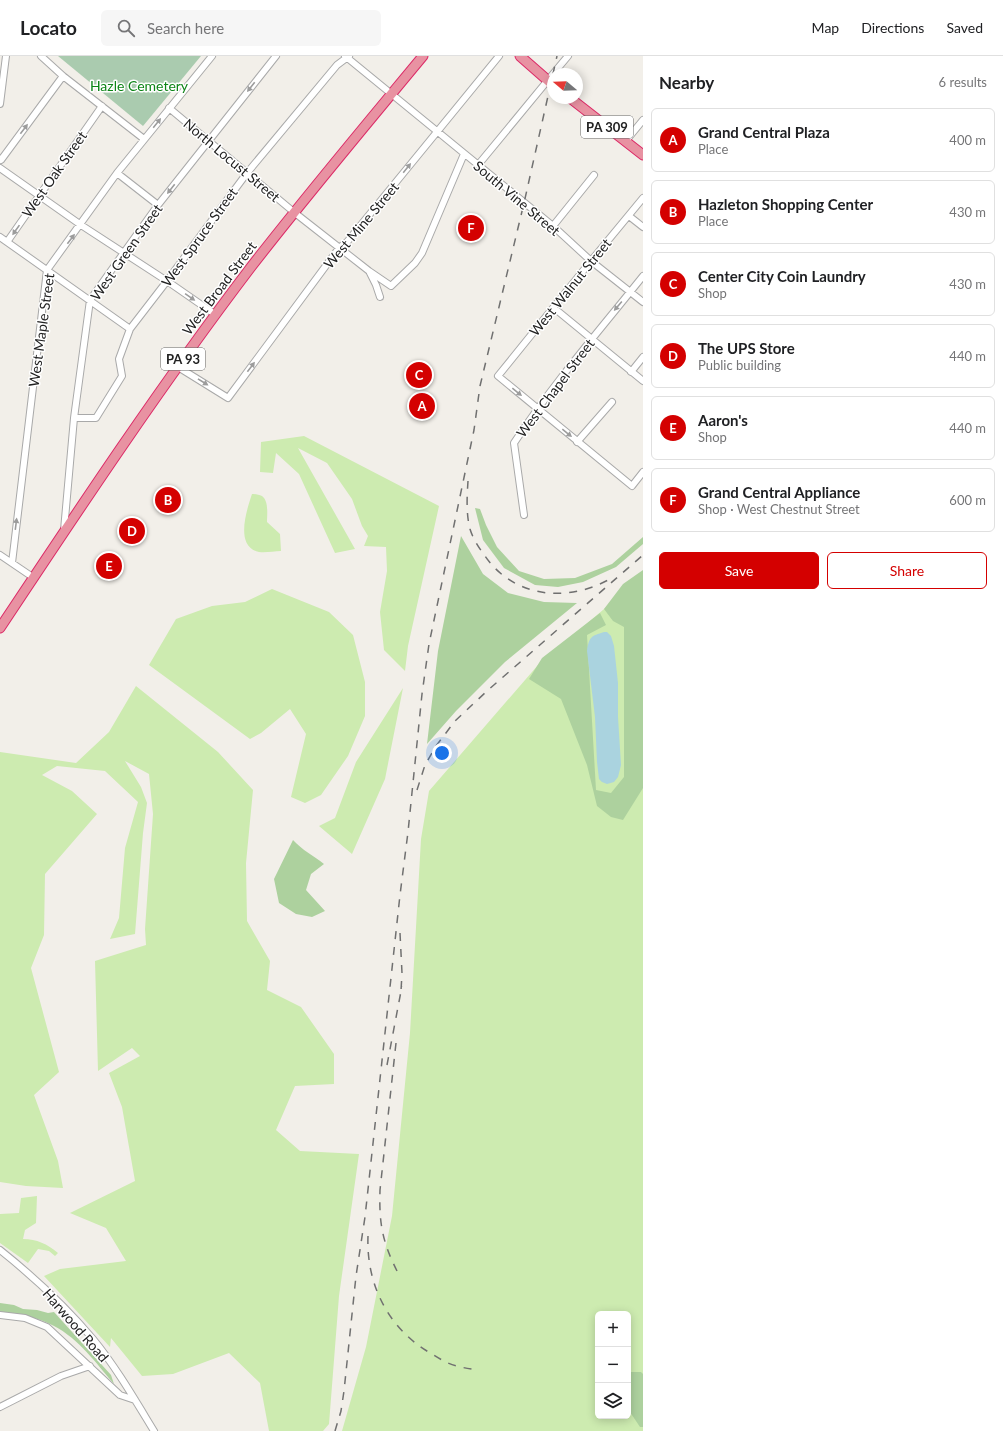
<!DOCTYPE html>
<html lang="en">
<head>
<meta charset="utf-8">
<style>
  body { margin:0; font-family:Lato,sans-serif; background:#f6f6f6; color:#202124 }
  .controls { position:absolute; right:12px; bottom:12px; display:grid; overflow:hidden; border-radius:6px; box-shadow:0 2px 10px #0003 }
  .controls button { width:36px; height:36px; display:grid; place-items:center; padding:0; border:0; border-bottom:1px solid #e0e0e0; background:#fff; color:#202124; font:20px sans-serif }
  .compass { position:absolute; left:547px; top:12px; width:36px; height:36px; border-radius:50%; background:#fff; box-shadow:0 2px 10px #0003; rotate:289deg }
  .you { position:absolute; left:442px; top:697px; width:14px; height:14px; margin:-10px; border:3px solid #fff; border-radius:50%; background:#1a73e8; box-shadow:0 0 0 6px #1a73e833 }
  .badge { display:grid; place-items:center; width:26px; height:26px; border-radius:50%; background:#d40000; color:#fff; font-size:13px; font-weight:700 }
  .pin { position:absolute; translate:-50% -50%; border:2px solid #fff; box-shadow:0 1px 4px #0006 }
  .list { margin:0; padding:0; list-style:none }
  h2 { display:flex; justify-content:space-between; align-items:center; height:52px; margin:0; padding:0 16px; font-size:17px }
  h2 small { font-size:13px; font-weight:400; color:#757577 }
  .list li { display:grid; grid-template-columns:26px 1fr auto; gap:12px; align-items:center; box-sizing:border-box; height:64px; margin:0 8px 8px; padding:0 8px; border:1px solid #e0e0e0; border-radius:6px }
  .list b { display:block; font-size:15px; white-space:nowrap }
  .list p { margin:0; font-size:13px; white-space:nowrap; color:#757577 }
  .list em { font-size:13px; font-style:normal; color:#757577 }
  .actions { display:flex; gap:8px; padding:12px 16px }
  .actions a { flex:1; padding:9px 0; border:1px solid #d40000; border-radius:6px; text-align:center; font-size:14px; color:#d40000 }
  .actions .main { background:#d40000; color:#fff }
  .icon { flex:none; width:22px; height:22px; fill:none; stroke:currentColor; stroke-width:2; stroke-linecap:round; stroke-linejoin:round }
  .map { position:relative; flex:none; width:643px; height:1375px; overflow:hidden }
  header { display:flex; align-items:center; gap:24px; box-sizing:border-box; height:56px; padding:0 20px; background:#fff; border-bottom:1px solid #e0e0e0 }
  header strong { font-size:19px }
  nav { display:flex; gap:22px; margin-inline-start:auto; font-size:14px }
  .search { width:280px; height:36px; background:#f6f6f6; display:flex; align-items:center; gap:10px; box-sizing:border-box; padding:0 14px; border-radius:6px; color:#757577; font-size:15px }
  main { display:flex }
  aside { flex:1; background:#fff }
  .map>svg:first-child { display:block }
  .grass { fill:#cdebb0; fill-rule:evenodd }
  .forest { fill:#add19e }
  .cemetery { fill:#aacbaf }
  .water { fill:#aad3df }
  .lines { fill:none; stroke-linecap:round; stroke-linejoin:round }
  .minor-casing { stroke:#a9a9a9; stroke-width:8 }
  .highway-casing { stroke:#dc2a67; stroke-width:11 }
  .minor { stroke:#fff; stroke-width:6 }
  .highway { stroke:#e892a2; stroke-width:9 }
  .rail { stroke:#707070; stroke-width:1.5; stroke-dasharray:8 8; stroke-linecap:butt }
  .oneway { fill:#9c9c9c }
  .labels { text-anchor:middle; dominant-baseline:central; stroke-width:3; stroke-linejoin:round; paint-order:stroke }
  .shield { fill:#fff; stroke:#646464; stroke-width:1 }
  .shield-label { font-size:13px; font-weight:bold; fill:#222 }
  .park-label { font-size:14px; fill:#0c8416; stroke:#fff }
  .street-label { font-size:14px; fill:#222; stroke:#fff }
</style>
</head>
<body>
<header>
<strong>Locato</strong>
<div class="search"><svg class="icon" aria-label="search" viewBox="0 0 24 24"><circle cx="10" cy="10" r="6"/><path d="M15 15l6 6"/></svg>Search here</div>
<nav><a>Map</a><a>Directions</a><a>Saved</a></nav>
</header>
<main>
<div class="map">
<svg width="643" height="1375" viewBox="0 0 643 1375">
  <rect width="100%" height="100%" fill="#f2efe9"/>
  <path class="grass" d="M 304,380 L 439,450 L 408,590 L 405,615 L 384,594 L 380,556 L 387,515 L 386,491 L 364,490 L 368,480 L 362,470 L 352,443 L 327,407 L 298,392 L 355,493 L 335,497 L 299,418 L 276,397 L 273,417 L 260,416 L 261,386 Z
    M 252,438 C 255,438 259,439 262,440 C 269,445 267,459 267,466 L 280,478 L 281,495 C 274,495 266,497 259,496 C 234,491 247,453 252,438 Z
    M 643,520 L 643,1375 L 342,1375 L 366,1291 L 392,1160 L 410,977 L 421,783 L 429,735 L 538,609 ZM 598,1258 L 628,1258 L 628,1360 L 598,1360 Z
    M 272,533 L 329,556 L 353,579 L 365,626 L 365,660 L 348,700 L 321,739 L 305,747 L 291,741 L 306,678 L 290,653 L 261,677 L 250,683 L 149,609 L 176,563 L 212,550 L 245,546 Z
    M 136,630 L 218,696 L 253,734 L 246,807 L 247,865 L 270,905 L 267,934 L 301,951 L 334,998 L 334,1028 L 295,1030 L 276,1074 L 300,1095 L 359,1098 L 339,1240 L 329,1368 L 323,1375 L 269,1375 L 260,1327 L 229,1297 L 173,1318 L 142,1320 L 111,1282 L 110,1291 L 44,1220 L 60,1213 L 126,1205 L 106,1172 L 70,1157 L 135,1125 L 122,1051 L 109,1017 L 140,1000 L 132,992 L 98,1015 L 95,905 L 146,889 L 145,873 L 153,758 L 149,718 L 125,705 L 141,731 L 147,747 L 143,777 L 135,878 L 110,883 L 119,862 L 125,792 L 138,746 L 105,715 L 57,710 L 42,719 L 72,735 L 97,758 L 45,818 L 44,879 L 31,912 L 59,1016 L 34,1039 L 58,1105 L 63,1132 L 26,1130 L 0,1126 L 0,696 L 76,707 L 109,676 Z
    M 403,632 L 385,723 L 352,798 L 319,770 L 335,762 L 356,706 Z
    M 37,1140 L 36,1167 L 25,1174 L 23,1183 C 37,1183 47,1188 58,1197 L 55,1200 L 49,1195 L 38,1193 L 28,1207 L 0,1187 L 0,1158 L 19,1157 L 21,1142 Z"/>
  <path class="forest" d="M 475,452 L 480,453 L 486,469 L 497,491 L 519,515 L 544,523 L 575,522 L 612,508 L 643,481 L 643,488 L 616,511 L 583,526 L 558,531 L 535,529 L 504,512 L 483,484 Z
    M 461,480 L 483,518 L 508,537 L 544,546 L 577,547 L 505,606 L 456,655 L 427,688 L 438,595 Z
    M 643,514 L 643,732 L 623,764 L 611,761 L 597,750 L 587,709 L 561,643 L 529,623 L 542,602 L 600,557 L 606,569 L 587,579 L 596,734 L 611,737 L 624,721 L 624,571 L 613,565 L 604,553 L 623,528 Z
    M 293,784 C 302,794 314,800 324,808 L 311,818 L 306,834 L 325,855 L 312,861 L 296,858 L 279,847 L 274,823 Z
    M 0,1247 L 14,1249 L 23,1253 L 37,1254 L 48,1257 L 54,1256 L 111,1319 L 114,1328 C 96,1307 79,1283 54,1270 C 38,1261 18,1258 0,1256 Z
    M 628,1316 L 641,1316 L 643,1318 L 643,1371 L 640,1371 L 628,1353 Z"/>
  <path class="cemetery" d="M 58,0 L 201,0 L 143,70 Z"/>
  <path class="water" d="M 604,576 L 607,576 L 611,580 L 614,590 L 618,627 L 618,661 L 621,709 L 618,721 L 614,726 L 607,728 L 602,726 L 599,723 L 597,706 L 595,661 L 587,595 C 589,581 591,580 604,576 Z"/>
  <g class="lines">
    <defs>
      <path id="minor" d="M 41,0 L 63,20 L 144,83
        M 345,0 L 553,170 L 591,205 L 643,246
        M 553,18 L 568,0
        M 0,48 L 6,0
        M 169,52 L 295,157 L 369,215 L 391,230 L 415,207 L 422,197 L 464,98
        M 625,86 L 643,64
        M 0,103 L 1,104 L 63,20
        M 478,109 L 553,18
        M 0,112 L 81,169 L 167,225 L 216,259
        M 117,117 L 158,149
        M 643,142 L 591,205 L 498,320 L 632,430 L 643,416
        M 629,160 L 643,171
        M 553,170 L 594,119
        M 0,181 L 130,273
        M 7,186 L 102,50
        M 370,217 L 376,229 L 380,241
        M 554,252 L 643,325
        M 178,311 L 228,342 L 339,192 L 347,186 L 499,0
        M 631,316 L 643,301
        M 74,362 L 96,362 L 122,320 L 119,303 L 130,273 L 167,225 L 247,117 L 337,9 L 349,0
        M 577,386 L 612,346
        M 524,459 L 514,387 C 553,328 599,275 643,220
        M 64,474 L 74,362 L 90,244 L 158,149 L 276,0
        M 0,499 L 34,522
        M 12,507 L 47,214 L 117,117 L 212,0
        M 0,1194 C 34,1221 65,1250 93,1283 C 116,1311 135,1344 154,1375
        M 0,1259 L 25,1262 L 47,1271 L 120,1339 L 135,1344
        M 0,1351 L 61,1320 L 90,1310"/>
      <path id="highway" d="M 520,0 L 553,29
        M 570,42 L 643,99
        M 0,572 C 81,450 162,328 251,211 C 307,139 365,70 423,0"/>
    </defs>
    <use href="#minor" class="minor-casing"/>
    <use href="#highway" class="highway-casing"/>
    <use href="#minor" class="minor"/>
    <use href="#highway" class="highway"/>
    <path class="rail" d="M 468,425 C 467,440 466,458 470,473 C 473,483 479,492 485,500 C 514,542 567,547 610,523
      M 417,734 L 425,709 L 436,690 L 455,665 L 487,635 L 643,499
      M 400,877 L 402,917 L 401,935
      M 396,987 L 380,1134 C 379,1167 382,1185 397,1215
      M 387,1009 L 402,930
      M 368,1180 C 366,1229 389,1274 432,1298 C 440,1303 448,1308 457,1310 C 464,1312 471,1313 478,1314
      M 335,1375 L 341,1355 L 344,1335 L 356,1220 L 365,1161 L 400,839 L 408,776 L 422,638 L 429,588 L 474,374 L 480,330 L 524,147 L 557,0"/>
  </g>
  <defs><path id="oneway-solid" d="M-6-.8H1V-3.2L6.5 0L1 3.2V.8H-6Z"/></defs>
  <g class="oneway">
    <use href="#oneway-solid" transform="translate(251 31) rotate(128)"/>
    <use href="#oneway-solid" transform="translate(157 67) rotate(-51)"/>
    <use href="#oneway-solid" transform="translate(24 73) rotate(-53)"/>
    <use href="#oneway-solid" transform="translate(407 112) rotate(-51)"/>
    <use href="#oneway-solid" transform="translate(171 133) rotate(128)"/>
    <use href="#oneway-solid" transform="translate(16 174) rotate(125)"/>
    <use href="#oneway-solid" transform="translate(71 183) rotate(-53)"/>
    <use href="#oneway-solid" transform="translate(190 241) rotate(35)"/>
    <use href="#oneway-solid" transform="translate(618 250) rotate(130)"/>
    <use href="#oneway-solid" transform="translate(251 311) rotate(-53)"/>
    <use href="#oneway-solid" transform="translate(203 326) rotate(32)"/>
    <use href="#oneway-solid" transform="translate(517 336) rotate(39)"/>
    <use href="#oneway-solid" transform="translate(567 377) rotate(39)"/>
    <use href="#oneway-solid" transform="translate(16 468) rotate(-83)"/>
  </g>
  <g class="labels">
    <g class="shield">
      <rect x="581" y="60" width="52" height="22" rx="3"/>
      <rect x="161" y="292" width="44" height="22" rx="3"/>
    </g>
    <g class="shield-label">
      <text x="607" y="71">PA 309</text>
      <text x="183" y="303">PA 93</text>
    </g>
    <g class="park-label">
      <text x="139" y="29">Hazle Cemetery</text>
    </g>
    <g class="street-label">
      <text transform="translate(232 104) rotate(40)">North Locust Street</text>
      <text transform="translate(54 118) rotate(-55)">West Oak Street</text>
      <text transform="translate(517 142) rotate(40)">South Vine Street</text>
      <text transform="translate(361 169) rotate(-50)">West Mine Street</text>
      <text transform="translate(199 181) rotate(-54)">West Spruce Street</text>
      <text transform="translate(126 196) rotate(-55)">West Green Street</text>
      <text transform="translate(570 231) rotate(-51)">West Walnut Street</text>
      <text transform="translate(219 232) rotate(-53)">West Broad Street</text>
      <text transform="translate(41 274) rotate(-82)">West Maple Street</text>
      <text transform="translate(555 332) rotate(-53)">West Chapel Street</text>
      <text transform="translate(76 1269) rotate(49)">Harwood Road</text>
    </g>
  </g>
</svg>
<div class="controls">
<button>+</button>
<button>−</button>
<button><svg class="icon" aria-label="layers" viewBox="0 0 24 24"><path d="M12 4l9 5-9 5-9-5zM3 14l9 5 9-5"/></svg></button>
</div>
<svg class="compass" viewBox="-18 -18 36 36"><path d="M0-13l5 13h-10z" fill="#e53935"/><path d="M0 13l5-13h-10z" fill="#757577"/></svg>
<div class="you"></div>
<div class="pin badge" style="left:422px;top:350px">A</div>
<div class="pin badge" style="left:168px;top:444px">B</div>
<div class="pin badge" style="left:419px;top:319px">C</div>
<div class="pin badge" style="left:132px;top:475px">D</div>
<div class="pin badge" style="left:109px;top:510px">E</div>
<div class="pin badge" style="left:471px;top:172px">F</div>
</div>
<aside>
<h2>Nearby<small>6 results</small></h2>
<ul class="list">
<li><span class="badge">A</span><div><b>Grand Central Plaza</b><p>Place</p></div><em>400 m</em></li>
<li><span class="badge">B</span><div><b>Hazleton Shopping Center</b><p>Place</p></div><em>430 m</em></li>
<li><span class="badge">C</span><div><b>Center City Coin Laundry</b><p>Shop</p></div><em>430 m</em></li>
<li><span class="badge">D</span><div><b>The UPS Store</b><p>Public building</p></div><em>440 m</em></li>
<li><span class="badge">E</span><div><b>Aaron's</b><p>Shop</p></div><em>440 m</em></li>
<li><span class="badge">F</span><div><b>Grand Central Appliance</b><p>Shop · West Chestnut Street</p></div><em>600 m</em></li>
</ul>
<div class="actions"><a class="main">Save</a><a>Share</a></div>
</aside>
</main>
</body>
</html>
